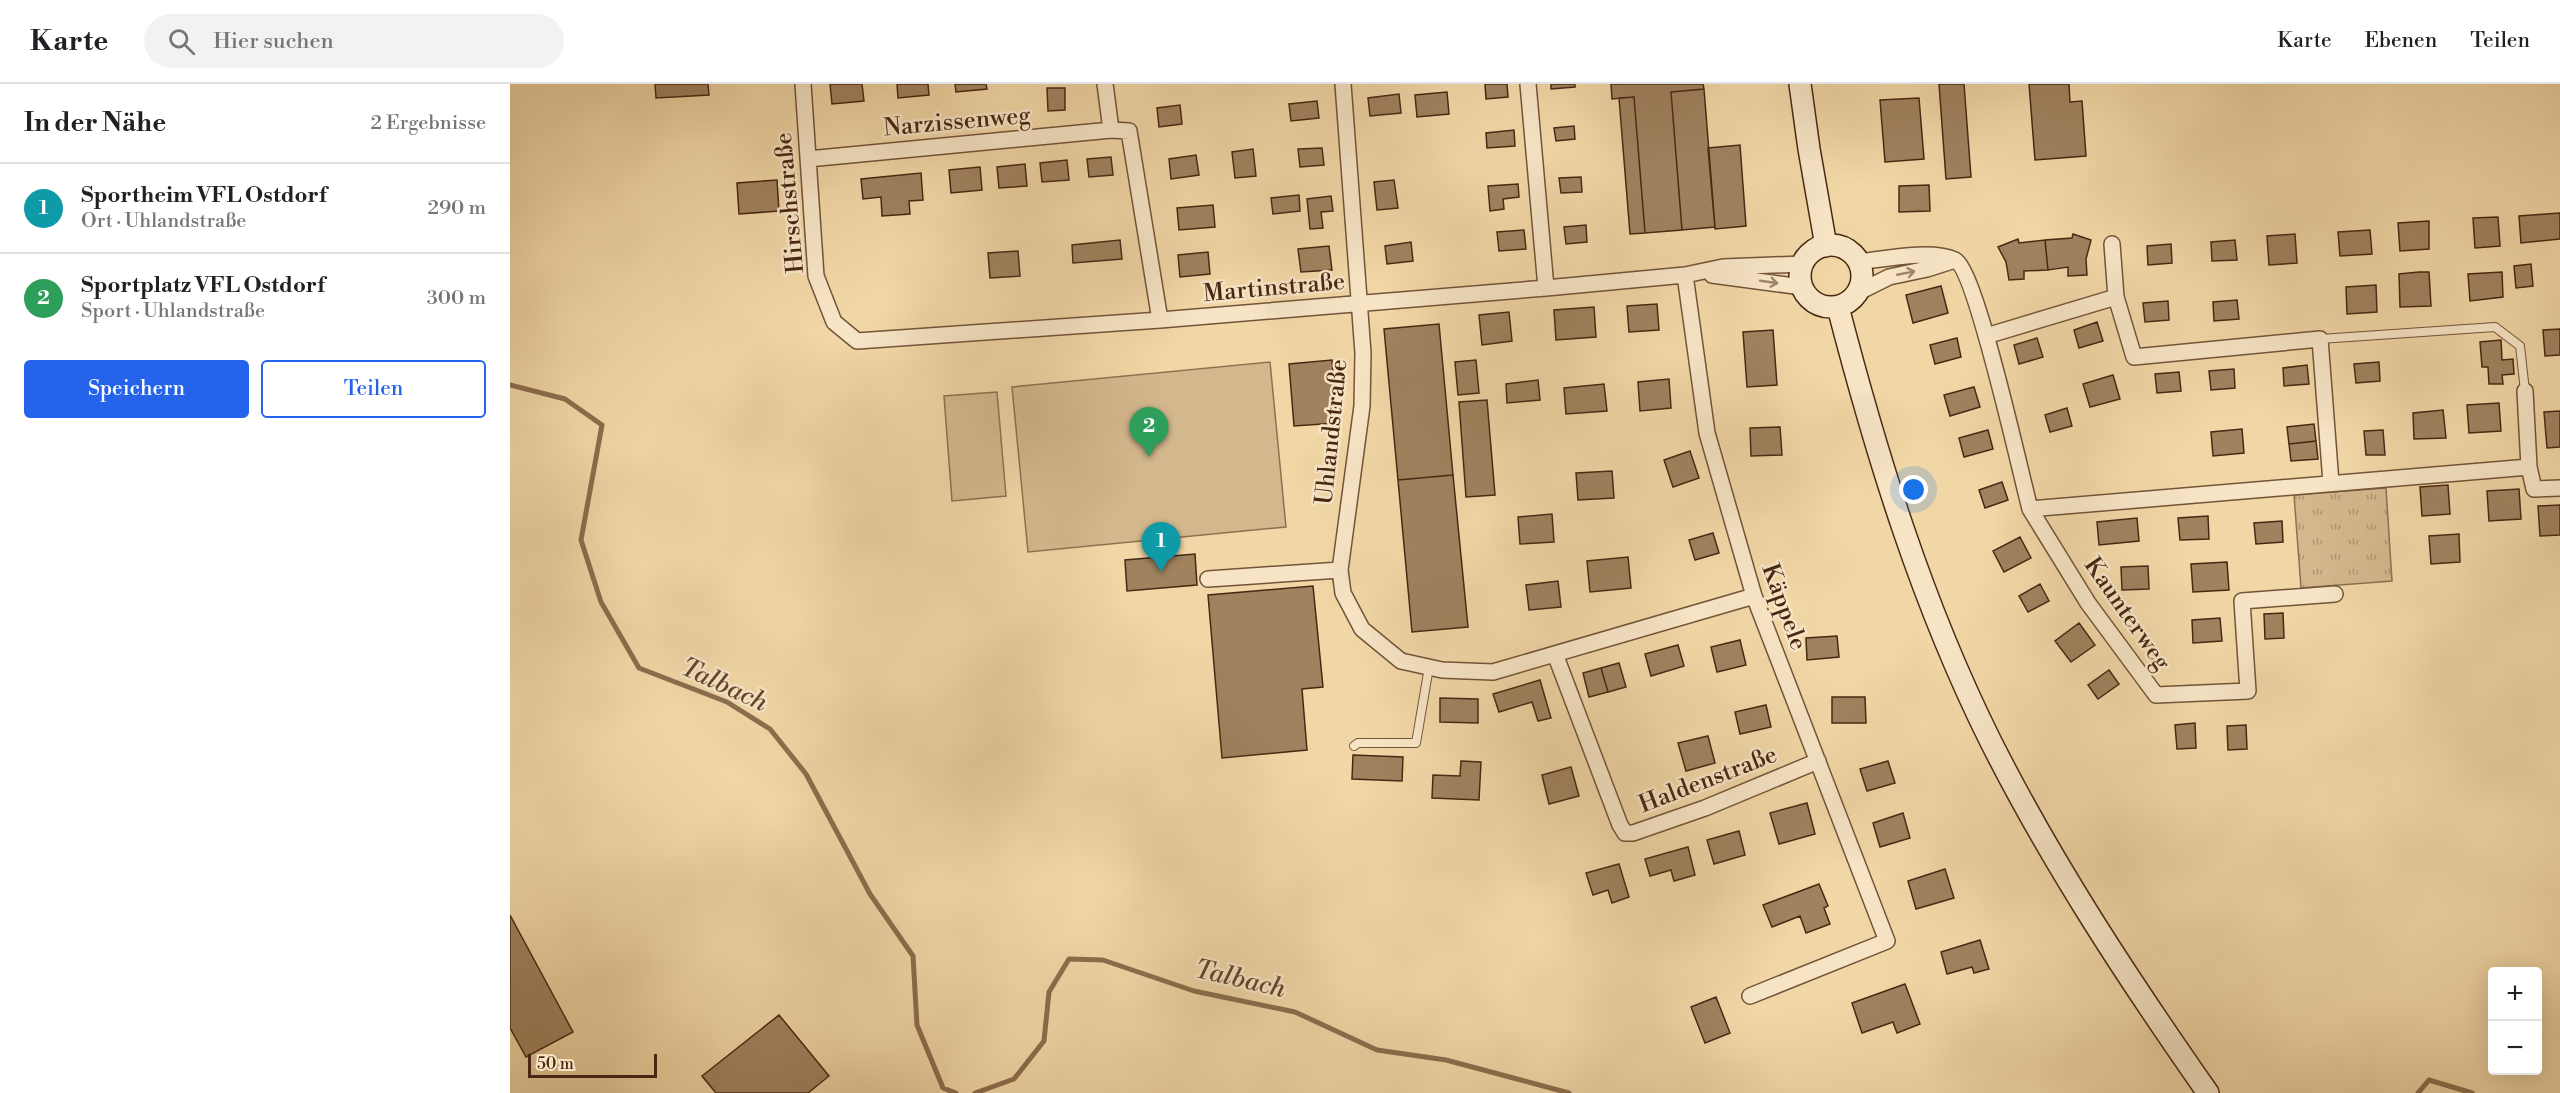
<!DOCTYPE html>
<html lang="de">
<head>
<meta charset="utf-8">
<style>
  body { margin:0; font-family:"Libre Bodoni",serif; background:#f2f2f2; color:#202124 }
  .controls { position:absolute; right:18px; bottom:18px; display:grid; overflow:hidden; border-radius:6px; box-shadow:0 6px 24px #0002 }
  .controls button { width:54px; height:54px; display:grid; place-items:center; padding:0; border:0; border-bottom:2px solid #e0e0e0; background:#fff; color:#202124; font:30px sans-serif }
  .scale { position:absolute; left:18px; bottom:15px; width:129px; box-sizing:border-box; padding-left:6px; border:3px solid #492813; border-top:0; font-size:16px; line-height:21px; white-space:nowrap; color:#492813; -webkit-text-stroke:4px #f6e4c5; paint-order:stroke }
  .you { position:absolute; left:1404px; top:406px; width:21px; height:21px; margin:-15px; border:4px solid #fff; border-radius:50%; background:#1a73e8; box-shadow:0 0 0 9px #1a73e833 }
  .badge { display:grid; place-items:center; width:39px; height:39px; border-radius:50%; background:#2563eb; color:#fff; font-size:20px; font-weight:700 }
  .pin { position:absolute; translate:-50% -50px; filter:drop-shadow(0 2px 3px #0008) }
  .pin::after { content:''; position:absolute; top:32px; width:21px; height:18px; background:inherit; clip-path:polygon(0 0,100% 0,50% 100%) }
  .list { margin:0; padding:0; list-style:none }
  h2 { display:flex; justify-content:space-between; align-items:center; height:78px; margin:0; padding:0 24px; font-size:26px }
  h2 small { font-size:20px; font-weight:400; color:#757577 }
  .list li { display:grid; grid-template-columns:39px 1fr auto; gap:18px; align-items:center; box-sizing:border-box; height:90px; padding:0 24px; border-top:2px solid #e0e0e0 }
  .list b { display:block; font-size:22px; white-space:nowrap }
  .list p { margin:0; font-size:20px; white-space:nowrap; color:#757577 }
  .list em { font-size:20px; font-style:normal; color:#757577 }
  .actions { display:flex; gap:12px; padding:18px 24px }
  .actions a { flex:1; padding:14px 0; border:2px solid #2563eb; border-radius:6px; text-align:center; font-size:21px; color:#2563eb }
  .actions .main { background:#2563eb; color:#fff }
  .icon { flex:none; width:33px; height:33px; fill:none; stroke:currentColor; stroke-width:2; stroke-linecap:round; stroke-linejoin:round }
  .map { position:relative; flex:none; width:2050px; height:1009px; overflow:hidden }
  header { display:flex; align-items:center; gap:36px; box-sizing:border-box; height:84px; padding:0 30px; background:#fff; border-bottom:2px solid #e0e0e0 }
  header strong { font-size:28px }
  nav { display:flex; gap:33px; margin-inline-start:auto; font-size:21px }
  .search { width:420px; height:54px; background:#f2f2f2; display:flex; align-items:center; gap:15px; box-sizing:border-box; padding:0 21px; border-radius:33px; color:#757577; font-size:22px }
  main { display:flex }
  aside { flex:1; background:#fff }
  .map>svg:first-child { display:block }
  .grass { fill:#d4b88d; stroke:#8e7050; stroke-width:1.5 }
  .park { fill:url(#park-tufts); stroke:#8e7050; stroke-width:1.5 }
  .lines { fill:none; stroke-linecap:round; stroke-linejoin:round }
  .stream { stroke:#8c6d4d; stroke-width:5 }
  .building { fill:#a0825f; stroke:#492813; stroke-width:1.5 }
  .service-casing { stroke:#735438; stroke-width:10 }
  .minor-casing { stroke:#735438; stroke-width:18 }
  .secondary-casing { stroke:#492813; stroke-width:24 }
  .service { stroke:#f6e4c5; stroke-width:8 }
  .minor { stroke:#f6e4c5; stroke-width:15 }
  .secondary { stroke:#f6e4c5; stroke-width:21 }
  .oneway { stroke:#a0866c }
  .labels { text-anchor:middle; dominant-baseline:central; stroke-width:5; stroke-linejoin:round; paint-order:stroke }
  .street-label { font-size:24px; fill:#492813; stroke:#f6e4c5 }
  .water-label { font-size:26px; font-style:italic; fill:#65452b; stroke:#f6e4c5 }
</style>
</head>
<body>
<header>
<strong>Karte</strong>
<div class="search"><svg class="icon" aria-label="search" viewBox="0 0 24 24"><circle cx="10" cy="10" r="6"/><path d="M15 15l6 6"/></svg>Hier suchen</div>
<nav><a>Karte</a><a>Ebenen</a><a>Teilen</a></nav>
</header>
<main>
<aside>
<h2>In der Nähe<small>2 Ergebnisse</small></h2>
<ul class="list">
<li><span class="badge" style="background:#0f9aa8">1</span><div><b>Sportheim VFL Ostdorf</b><p>Ort · Uhlandstraße</p></div><em>290 m</em></li>
<li><span class="badge" style="background:#2e9e5b">2</span><div><b>Sportplatz VFL Ostdorf</b><p>Sport · Uhlandstraße</p></div><em>300 m</em></li>
</ul>
<div class="actions"><a class="main">Speichern</a><a>Teilen</a></div>
</aside>
<div class="map">
<svg width="2050" height="1009" viewBox="0 0 2050 1009">
  <defs>
    <pattern id="park-tufts" width="24" height="20" patternUnits="userSpaceOnUse" patternTransform="scale(1.5)"><rect width="24" height="20" fill="#d4b88d"/><path d="M3 7l-1-3M5 7V3M7 7l1-3M15 17l-1-3M17 17v-4M19 17l1-3" fill="none" stroke="#ae9672"/></pattern>
  </defs>
  <rect width="100%" height="100%" fill="#f1d6a6"/>
  <filter id="stains"><feTurbulence type="fractalNoise" baseFrequency=".00333" numOctaves="4"/><feColorMatrix values="0 0 0 0 .2 0 0 0 0 .09 0 0 0 0 .02 0 0 0 .5 -.17"/></filter>
  <radialGradient id="worn" r=".72"><stop offset=".6" stop-color="#630" stop-opacity="0"/><stop offset="1" stop-color="#630" stop-opacity=".3"/></radialGradient>
  <path class="grass" d="M 760,278 L 776,443 L 518,468 L 502,303 Z
    M 487,308 L 496,412 L 442,417 L 434,312 Z"/>
  <path class="park" d="M 1876,404 L 1882,497 L 1791,504 L 1784,411 Z"/>
  <g class="lines">
    <path class="stream" d="M 0,301 L 55,315 L 92,341 L 71,456 L 91,518 L 129,584 L 217,618 L 260,645 L 296,690 L 360,810 L 403,872 L 407,941 L 433,1004 L 446,1009
      M 465,1009 L 504,995 L 534,957 L 539,908 L 559,875 L 593,876 L 684,907 L 785,928 L 867,966 L 936,976 L 1059,1009
      M 1908,1009 L 1919,996 L 1962,1009"/>
  </g>
  <path class="building" d="M 145,0 L 198,0 L 199,11 L 146,14 Z
    M 320,0 L 352,0 L 354,17 L 322,20 Z
    M 387,0 L 418,0 L 419,11 L 388,14 Z
    M 445,0 L 476,0 L 477,5 L 446,8 Z
    M 975,0 L 997,0 L 998,13 L 976,15 Z
    M 1041,0 L 1065,0 L 1065,3 L 1041,5 Z
    M 1101,0 L 1193,0 L 1194,5 L 1161,8 L 1172,146 L 1135,149 L 1124,13 L 1102,15 Z
    M 1429,0 L 1454,0 L 1461,93 L 1436,95 Z
    M 1519,0 L 1559,0 L 1560,18 L 1572,17 L 1576,72 L 1525,76 Z
    M 537,4 L 555,4 L 555,26 L 538,27 Z
    M 1194,5 L 1205,143 L 1172,146 L 1161,8 Z
    M 937,8 L 939,30 L 907,33 L 905,11 Z
    M 889,10 L 891,29 L 860,32 L 858,14 Z
    M 1124,13 L 1135,149 L 1120,150 L 1109,14 Z
    M 1409,14 L 1414,75 L 1375,78 L 1370,16 Z
    M 807,17 L 809,34 L 781,37 L 779,20 Z
    M 670,21 L 672,40 L 649,43 L 647,24 Z
    M 1064,42 L 1065,55 L 1046,57 L 1044,44 Z
    M 1004,46 L 1005,62 L 977,64 L 976,49 Z
    M 1230,61 L 1236,142 L 1205,145 L 1198,64 Z
    M 812,64 L 814,81 L 790,83 L 788,65 Z
    M 743,65 L 746,92 L 725,94 L 722,68 Z
    M 686,71 L 689,91 L 661,95 L 659,75 Z
    M 601,73 L 603,91 L 579,93 L 577,75 Z
    M 557,76 L 559,96 L 532,98 L 530,79 Z
    M 515,80 L 517,102 L 489,104 L 487,83 Z
    M 470,83 L 472,106 L 441,109 L 439,86 Z
    M 411,89 L 413,116 L 399,117 L 400,130 L 372,132 L 371,113 L 353,115 L 351,95 Z
    M 1071,93 L 1072,108 L 1051,109 L 1049,94 Z
    M 267,96 L 269,127 L 229,130 L 227,99 Z
    M 884,96 L 888,124 L 867,126 L 864,98 Z
    M 1008,100 L 1009,113 L 993,115 L 994,125 L 980,127 L 978,102 Z
    M 1419,101 L 1420,127 L 1389,128 L 1389,102 Z
    M 789,111 L 790,127 L 763,130 L 761,114 Z
    M 821,112 L 823,127 L 811,128 L 813,144 L 800,145 L 797,115 Z
    M 703,121 L 705,143 L 669,146 L 667,124 Z
    M 2050,129 L 2050,155 L 2011,159 L 2009,132 Z
    M 1988,133 L 1990,162 L 1965,164 L 1963,134 Z
    M 1919,137 L 1919,165 L 1890,167 L 1888,139 Z
    M 1076,141 L 1077,158 L 1056,160 L 1054,143 Z
    M 1014,146 L 1016,165 L 989,167 L 987,148 Z
    M 1860,146 L 1862,170 L 1830,172 L 1828,148 Z
    M 1563,150 L 1581,156 L 1576,175 L 1577,191 L 1558,192 L 1558,183 L 1538,186 L 1535,156 L 1562,154 Z
    M 1785,150 L 1787,179 L 1759,181 L 1757,152 Z
    M 1508,155 L 1509,159 L 1535,156 L 1538,186 L 1514,187 L 1514,195 L 1499,196 L 1496,178 L 1488,163 Z
    M 610,156 L 612,175 L 563,179 L 562,161 Z
    M 1725,156 L 1727,176 L 1702,177 L 1701,158 Z
    M 901,158 L 903,177 L 877,180 L 875,162 Z
    M 1661,160 L 1662,179 L 1638,181 L 1637,162 Z
    M 819,162 L 822,186 L 791,188 L 788,165 Z
    M 508,167 L 510,192 L 480,194 L 478,169 Z
    M 698,168 L 700,190 L 670,193 L 668,171 Z
    M 2021,180 L 2023,202 L 2006,204 L 2004,182 Z
    M 1909,188 L 1919,188 L 1921,222 L 1890,223 L 1889,190 Z
    M 1992,188 L 1993,213 L 1960,217 L 1958,190 Z
    M 1866,201 L 1867,228 L 1837,230 L 1836,203 Z
    M 1431,202 L 1438,229 L 1403,239 L 1396,211 Z
    M 1727,216 L 1729,235 L 1704,237 L 1703,218 Z
    M 1658,217 L 1659,236 L 1635,238 L 1633,219 Z
    M 1147,220 L 1149,246 L 1119,248 L 1117,222 Z
    M 1084,223 L 1086,253 L 1046,256 L 1044,226 Z
    M 999,228 L 1002,257 L 972,261 L 969,231 Z
    M 1587,238 L 1593,257 L 1569,264 L 1564,246 Z
    M 929,240 L 943,391 L 888,396 L 874,245 Z
    M 2050,245 L 2050,271 L 2035,272 L 2033,246 Z
    M 1263,246 L 1267,301 L 1237,303 L 1233,248 Z
    M 1447,254 L 1451,273 L 1425,280 L 1420,261 Z
    M 1527,254 L 1533,273 L 1509,280 L 1504,261 Z
    M 1991,256 L 1992,276 L 2003,275 L 2004,290 L 1992,291 L 1993,300 L 1979,300 L 1978,283 L 1972,283 L 1970,258 Z
    M 822,276 L 827,339 L 784,342 L 779,280 Z
    M 966,276 L 969,309 L 948,311 L 945,278 Z
    M 1869,278 L 1870,297 L 1846,299 L 1844,280 Z
    M 1797,281 L 1799,300 L 1774,302 L 1773,284 Z
    M 1724,285 L 1725,304 L 1701,306 L 1699,287 Z
    M 1669,288 L 1671,307 L 1647,309 L 1645,290 Z
    M 1603,291 L 1610,315 L 1580,323 L 1573,300 Z
    M 1159,295 L 1161,324 L 1130,327 L 1128,298 Z
    M 1028,296 L 1030,316 L 997,319 L 996,300 Z
    M 1094,300 L 1097,327 L 1056,330 L 1054,304 Z
    M 1464,303 L 1470,323 L 1440,332 L 1434,311 Z
    M 977,316 L 985,411 L 956,413 L 949,318 Z
    M 1989,319 L 1991,347 L 1959,349 L 1957,321 Z
    M 1557,324 L 1562,342 L 1540,348 L 1535,331 Z
    M 1933,326 L 1936,354 L 1904,355 L 1903,329 Z
    M 2050,327 L 2050,363 L 2037,364 L 2034,328 Z
    M 1804,340 L 1806,357 L 1779,360 L 1777,343 Z
    M 1270,343 L 1272,371 L 1241,372 L 1240,344 Z
    M 1732,345 L 1734,369 L 1703,372 L 1701,348 Z
    M 1478,346 L 1483,365 L 1454,373 L 1449,354 Z
    M 1873,346 L 1875,371 L 1856,371 L 1854,347 Z
    M 1806,357 L 1808,375 L 1781,377 L 1779,360 Z
    M 1180,367 L 1189,394 L 1163,403 L 1154,376 Z
    M 1102,387 L 1104,414 L 1068,416 L 1066,389 Z
    M 943,391 L 958,543 L 902,548 L 888,396 Z
    M 1492,398 L 1498,416 L 1475,424 L 1469,406 Z
    M 1938,401 L 1940,430 L 1912,432 L 1910,403 Z
    M 2009,405 L 2011,435 L 1979,437 L 1977,407 Z
    M 2050,421 L 2050,451 L 2030,452 L 2028,422 Z
    M 1042,430 L 1044,458 L 1010,460 L 1008,433 Z
    M 1698,432 L 1699,455 L 1670,456 L 1668,434 Z
    M 1627,434 L 1629,457 L 1589,461 L 1587,438 Z
    M 1772,437 L 1773,458 L 1746,460 L 1744,439 Z
    M 1203,449 L 1209,469 L 1185,476 L 1179,456 Z
    M 1949,450 L 1950,478 L 1921,480 L 1919,452 Z
    M 1510,453 L 1521,474 L 1494,488 L 1483,467 Z
    M 685,470 L 687,501 L 617,507 L 615,476 Z
    M 1118,473 L 1121,504 L 1080,508 L 1077,477 Z
    M 1717,478 L 1719,506 L 1683,508 L 1681,480 Z
    M 1638,482 L 1639,505 L 1612,506 L 1611,483 Z
    M 1048,497 L 1051,523 L 1019,526 L 1016,501 Z
    M 1530,500 L 1539,517 L 1518,528 L 1509,512 Z
    M 803,502 L 813,603 L 792,605 L 797,666 L 712,674 L 698,511 Z
    M 1773,529 L 1774,554 L 1755,555 L 1754,530 Z
    M 1710,534 L 1712,557 L 1683,559 L 1682,536 Z
    M 1569,539 L 1585,561 L 1561,578 L 1545,557 Z
    M 1327,552 L 1329,573 L 1297,576 L 1296,554 Z
    M 1230,556 L 1236,581 L 1207,588 L 1201,563 Z
    M 1168,561 L 1174,582 L 1141,592 L 1135,570 Z
    M 1109,579 L 1116,603 L 1098,608 L 1091,584 Z
    M 1091,584 L 1098,608 L 1079,613 L 1073,589 Z
    M 1599,586 L 1609,600 L 1588,615 L 1578,601 Z
    M 1030,596 L 1041,634 L 1028,637 L 1022,618 L 989,628 L 983,610 Z
    M 1322,613 L 1355,613 L 1356,639 L 1322,639 Z
    M 930,614 L 968,615 L 968,639 L 930,638 Z
    M 1256,621 L 1261,643 L 1230,650 L 1225,628 Z
    M 1685,639 L 1686,664 L 1667,665 L 1665,641 Z
    M 1736,641 L 1737,665 L 1718,666 L 1717,642 Z
    M 1198,652 L 1205,679 L 1176,687 L 1168,659 Z
    M 843,671 L 893,673 L 892,697 L 842,695 Z
    M 951,677 L 971,678 L 969,716 L 922,714 L 923,691 L 950,692 Z
    M 1378,677 L 1385,699 L 1357,707 L 1350,685 Z
    M 1061,683 L 1069,712 L 1039,720 L 1032,691 Z
    M 1297,719 L 1305,750 L 1269,760 L 1260,729 Z
    M 1393,729 L 1400,754 L 1370,763 L 1363,739 Z
    M 1229,747 L 1235,771 L 1204,780 L 1197,756 Z
    M 1178,763 L 1185,791 L 1164,797 L 1161,786 L 1140,792 L 1135,775 Z
    M 1109,780 L 1119,813 L 1102,819 L 1098,806 L 1083,811 L 1076,789 Z
    M 1435,785 L 1444,814 L 1406,825 L 1398,797 Z
    M 1309,800 L 1318,822 L 1314,824 L 1320,840 L 1296,849 L 1290,832 L 1262,843 L 1253,821 Z
    M 0,831 L 63,948 L 16,973 L 0,944 Z
    M 1470,856 L 1479,885 L 1464,889 L 1462,883 L 1437,890 L 1431,868 Z
    M 1395,900 L 1410,940 L 1387,949 L 1383,938 L 1352,949 L 1342,919 Z
    M 1206,913 L 1220,949 L 1195,959 L 1181,923 Z
    M 269,931 L 319,992 L 298,1009 L 206,1009 L 192,992 Z"/>
  <g class="lines">
    <defs>
      <path id="service" d="M 1810,255 L 1985,243 L 2010,262 L 2015,307
        M 844,662 L 848,659 L 906,659 L 919,583"/>
      <path id="minor" d="M 293,0 L 306,192 L 324,238 L 347,257 L 650,236 L 1036,204 L 1175,191 L 1213,183 L 1292,180
        M 595,0 L 601,46 L 619,47 L 650,236
        M 833,0 L 853,269 L 852,322 L 830,486 L 833,509 L 852,545 L 891,577 L 932,586 L 983,588 L 1244,512
        M 1018,0 L 1036,204
        M 298,75 L 601,46
        M 1602,160 L 1606,213
        M 1349,178 C 1374,175 1422,165 1445,176 C 1466,186 1511,391 1520,425 L 2019,383 L 2015,307
        M 1175,191 L 1197,349 L 1244,512 L 1377,857 L 1240,912
        M 1202,191 L 1292,203
        M 1349,208 L 1379,193 L 1417,185 L 1445,176
        M 1476,252 L 1606,213 L 1624,273 L 1810,255 L 1821,399
        M 2019,383 L 2024,405 L 2050,404
        M 1520,425 L 1578,519 L 1646,611 L 1738,607 L 1732,517 L 1825,510
        M 698,495 L 830,486
        M 1045,570 L 1110,741 L 1115,749 L 1123,749 L 1195,724 L 1308,677"/>
      <path id="secondary" d="M 1290,0 L 1299,65 L 1316,162
        M1290 192a31 31 0 1 1 62 0a31 31 0 1 1-62 0Z
        M 1328,223 C 1367,373 1412,520 1481,658 C 1543,781 1619,896 1698,1009"/>
    </defs>
    <use href="#service" class="service-casing"/>
    <use href="#minor" class="minor-casing"/>
    <use href="#secondary" class="secondary-casing"/>
    <use href="#service" class="service"/>
    <use href="#minor" class="minor"/>
    <use href="#secondary" class="secondary"/>
  </g>
  <defs><path id="oneway-shaft" d="M-6 0H5M1.5-3L5.5 0L1.5 3" fill="none" stroke-width="1.6" stroke-linecap="round" stroke-linejoin="round" transform="scale(1.5)"/></defs>
  <g class="oneway">
    <use href="#oneway-shaft" transform="translate(1396 189) rotate(-11)"/>
    <use href="#oneway-shaft" transform="translate(1259 198) rotate(8)"/>
  </g>
  <g class="labels">
    <g class="street-label">
      <text transform="translate(447 38) rotate(-5)">Narzissenweg</text>
      <text transform="translate(280 119) rotate(-95)">Hirschstraße</text>
      <text transform="translate(764 204) rotate(-5)">Martinstraße</text>
      <text transform="translate(822 348) rotate(-84)">Uhlandstraße</text>
      <text transform="translate(1274 523) rotate(70)">Käppele</text>
      <text transform="translate(1617 530) rotate(55)">Kaunterweg</text>
      <text transform="translate(1198 696) rotate(-21)">Haldenstraße</text>
    </g>
    <g class="water-label">
      <text transform="translate(214 601) rotate(25)">Talbach</text>
      <text transform="translate(730 895) rotate(13)">Talbach</text>
    </g>
  </g>
  <rect width="100%" height="100%" filter="url(#stains)"/>
  <rect width="100%" height="100%" fill="url(#worn)"/>
</svg>
<div class="controls">
<button>+</button>
<button>−</button>
</div>
<div class="scale">50 m</div>
<div class="you"></div>
<div class="pin badge" style="left:651px;top:488px;background:#0f9aa8">1</div>
<div class="pin badge" style="left:639px;top:373px;background:#2e9e5b">2</div>
</div>
</main>
</body>
</html>
